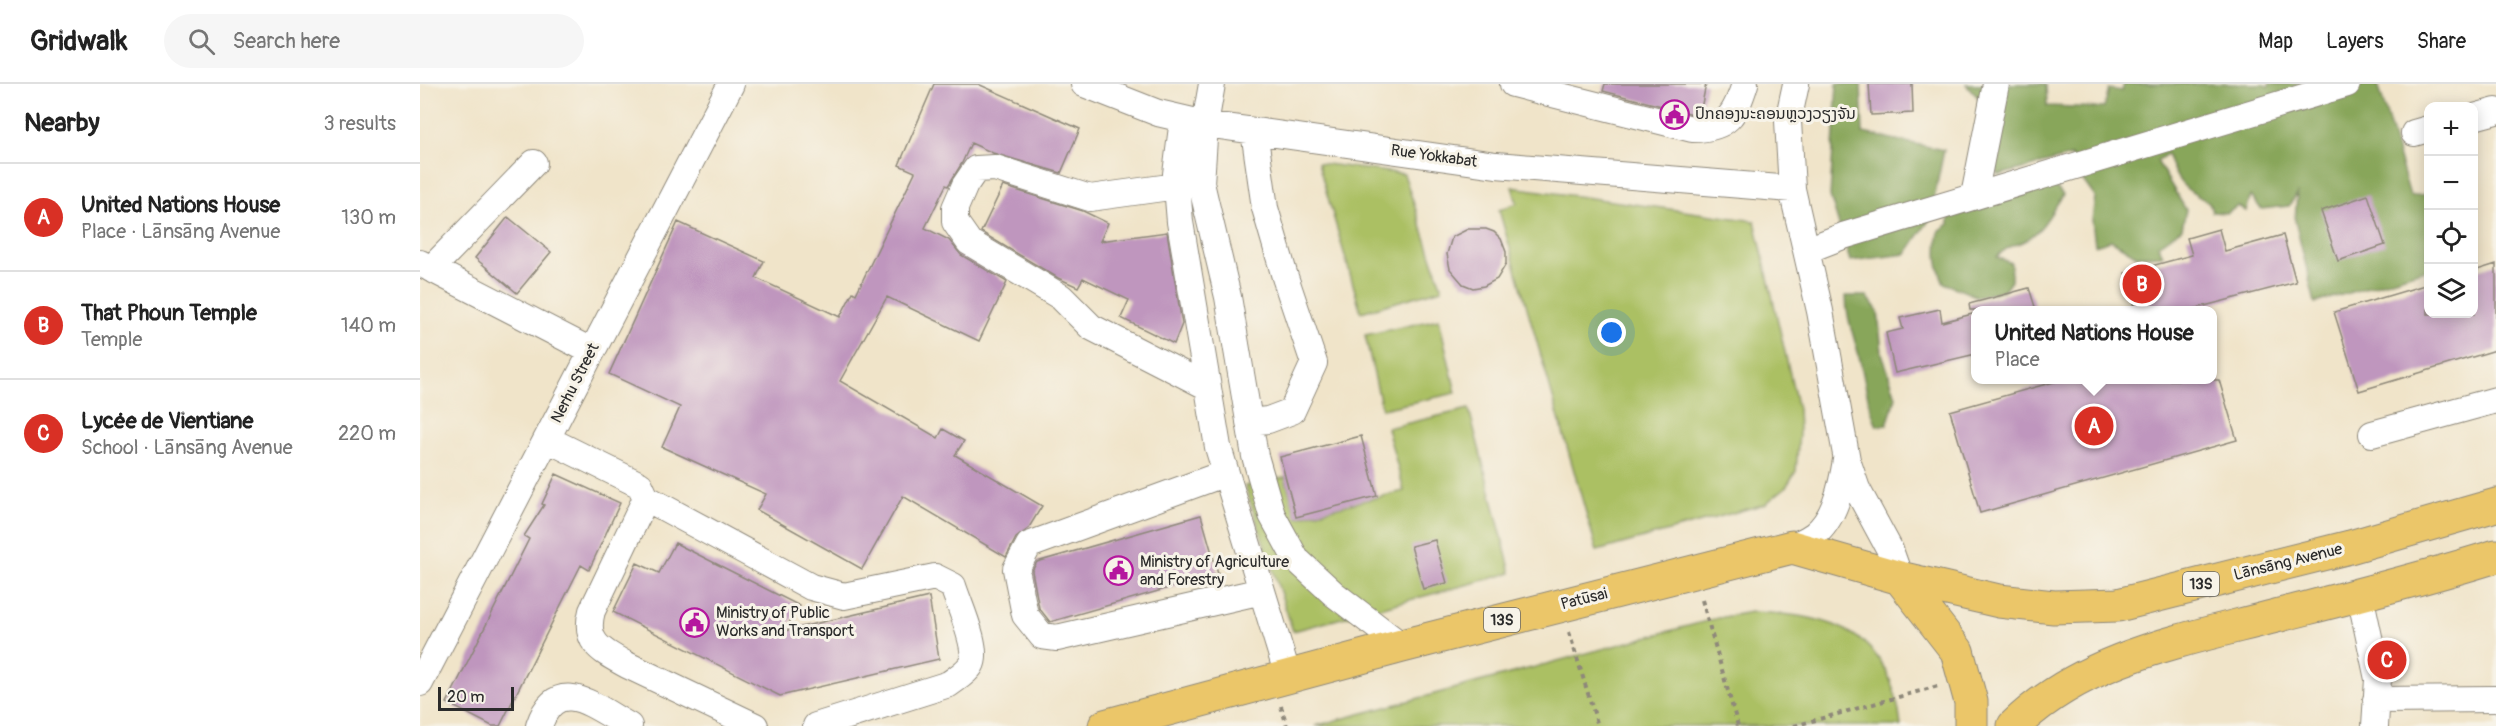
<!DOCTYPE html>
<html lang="en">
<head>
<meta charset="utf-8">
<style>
  body { margin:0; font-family:Pangolin,"Noto Sans Lao",sans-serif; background:#f6f6f6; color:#222 }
  .controls { position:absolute; right:18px; top:18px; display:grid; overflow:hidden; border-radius:12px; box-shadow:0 3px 15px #0003 }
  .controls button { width:54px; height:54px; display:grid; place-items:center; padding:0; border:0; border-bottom:2px solid #e0e0e0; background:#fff; color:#222; font:30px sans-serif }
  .scale { position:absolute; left:18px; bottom:15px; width:76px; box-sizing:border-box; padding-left:6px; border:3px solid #2b2b2b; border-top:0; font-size:16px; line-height:21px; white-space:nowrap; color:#2b2b2b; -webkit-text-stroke:4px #f7f3e8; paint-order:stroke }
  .you { position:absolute; left:1192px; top:249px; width:21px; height:21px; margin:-15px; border:4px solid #fff; border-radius:50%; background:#1a73e8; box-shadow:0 0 0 9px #1a73e833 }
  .badge { display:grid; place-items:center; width:39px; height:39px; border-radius:50%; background:#d93025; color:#fff; font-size:20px; font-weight:700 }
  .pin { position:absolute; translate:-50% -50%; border:3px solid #fff; box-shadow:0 2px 6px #0006 }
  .popup { position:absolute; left:1551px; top:222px; width:246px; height:78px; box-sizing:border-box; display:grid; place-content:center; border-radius:12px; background:#fff; filter:drop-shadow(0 2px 4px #0005); font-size:20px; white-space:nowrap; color:#767676 }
  .popup b { font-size:22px; color:#222 }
  .popup::after { content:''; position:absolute; left:50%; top:100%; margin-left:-12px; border:12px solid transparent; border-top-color:#fff }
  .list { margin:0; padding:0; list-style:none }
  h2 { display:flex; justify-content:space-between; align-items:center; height:78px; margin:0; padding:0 24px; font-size:26px }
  h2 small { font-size:20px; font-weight:400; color:#767676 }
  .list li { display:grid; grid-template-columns:39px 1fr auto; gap:18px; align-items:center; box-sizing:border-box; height:108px; padding:0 24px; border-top:2px solid #e0e0e0 }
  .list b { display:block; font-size:22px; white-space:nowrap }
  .list p { margin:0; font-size:20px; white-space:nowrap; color:#767676 }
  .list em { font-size:20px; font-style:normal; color:#767676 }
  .icon { flex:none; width:33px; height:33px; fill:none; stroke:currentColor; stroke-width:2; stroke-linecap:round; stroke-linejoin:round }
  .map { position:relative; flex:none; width:2076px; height:642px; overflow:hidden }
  header { display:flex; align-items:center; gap:36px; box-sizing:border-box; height:84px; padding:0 30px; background:#fff; border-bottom:2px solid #e0e0e0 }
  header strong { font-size:28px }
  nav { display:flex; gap:33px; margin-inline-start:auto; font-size:21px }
  .search { width:420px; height:54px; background:#f6f6f6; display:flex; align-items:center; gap:15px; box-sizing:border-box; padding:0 21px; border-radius:33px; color:#767676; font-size:22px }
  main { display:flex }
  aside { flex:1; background:#fff }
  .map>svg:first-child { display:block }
  .green { fill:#abc064; stroke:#6b7648; stroke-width:1.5 }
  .forest { fill:#88a65a; stroke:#5a6842; stroke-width:1.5 }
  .building { fill:#bf96be }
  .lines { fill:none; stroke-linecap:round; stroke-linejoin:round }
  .minor-casing { stroke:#8e887a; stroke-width:28 }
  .highway-casing { stroke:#8e887a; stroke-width:35 }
  .path { stroke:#8e887a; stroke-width:4; stroke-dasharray:4.5 4.5; stroke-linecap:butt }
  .minor { stroke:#fff; stroke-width:26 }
  .highway { stroke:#ebc669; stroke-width:33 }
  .labels { text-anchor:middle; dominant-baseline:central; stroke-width:6; stroke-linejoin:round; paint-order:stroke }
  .shield { fill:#f7f3e8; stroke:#686764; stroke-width:1.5 }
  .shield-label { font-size:15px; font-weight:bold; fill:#2b2b2b }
  .poi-label { font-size:16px; fill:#2b2b2b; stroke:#f7f3e8; text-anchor:start }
  .street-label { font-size:16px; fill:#2b2b2b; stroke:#f7f3e8 }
</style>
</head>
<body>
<header>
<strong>Gridwalk</strong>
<div class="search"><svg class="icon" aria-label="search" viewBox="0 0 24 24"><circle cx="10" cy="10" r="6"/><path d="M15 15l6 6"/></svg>Search here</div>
<nav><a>Map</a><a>Layers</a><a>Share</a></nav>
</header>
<main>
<aside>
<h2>Nearby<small>3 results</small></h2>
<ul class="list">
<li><span class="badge">A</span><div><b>United Nations House</b><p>Place · Lānsāng Avenue</p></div><em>130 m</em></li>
<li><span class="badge">B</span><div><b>That Phoun Temple</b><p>Temple</p></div><em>140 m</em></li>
<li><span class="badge">C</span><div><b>Lycėe de Vientiane</b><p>School · Lānsāng Avenue</p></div><em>220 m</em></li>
</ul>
</aside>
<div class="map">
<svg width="2076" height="642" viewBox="0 0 2076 642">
  <rect width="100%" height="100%" fill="#f7f3e8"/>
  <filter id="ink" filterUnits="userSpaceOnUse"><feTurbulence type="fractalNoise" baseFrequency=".0167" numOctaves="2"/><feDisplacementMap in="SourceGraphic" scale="12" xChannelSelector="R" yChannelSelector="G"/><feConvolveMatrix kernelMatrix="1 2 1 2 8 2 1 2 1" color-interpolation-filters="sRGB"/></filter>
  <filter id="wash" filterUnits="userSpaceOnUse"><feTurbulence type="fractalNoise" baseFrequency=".008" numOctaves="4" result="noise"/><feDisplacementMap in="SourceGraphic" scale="24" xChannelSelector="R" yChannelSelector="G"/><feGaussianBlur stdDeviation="1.35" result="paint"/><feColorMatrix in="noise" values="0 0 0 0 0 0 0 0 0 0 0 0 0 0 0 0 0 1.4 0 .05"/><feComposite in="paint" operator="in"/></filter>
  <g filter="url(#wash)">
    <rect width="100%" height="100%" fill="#f0e4c9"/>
    <path class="green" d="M 898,79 L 984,90 L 1022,205 L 941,228 Z
      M 1092,103 L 1335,137 L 1378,325 L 1379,349 L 1376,387 L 1366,403 L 1345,420 L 1177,467 L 1079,126 L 1097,119 Z
      M 1019,235 L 1036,309 L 962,325 L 945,251 Z
      M 1049,325 L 1091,489 L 873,547 L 825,402 L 865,393 L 877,433 L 984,407 L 967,344 Z
      M 1331,528 C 1415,531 1471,548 1481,642 L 895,642 L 1298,534 Z"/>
    <path class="forest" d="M 1417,0 L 1441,0 L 1443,49 L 1524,66 L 1510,135 L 1486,170 L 1430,177 L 1410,112 Z
      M 1546,0 L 1626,0 L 1627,22 L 1684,24 L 1689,5 L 1702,7 L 1704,0 L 1844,0 L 1848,3 L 1850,0 L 1958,0 L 1990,112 L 2008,110 L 2008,185 L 1895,219 L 1875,137 L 1877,110 L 1869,122 L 1841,125 L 1831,112 L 1826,127 L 1818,122 L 1807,129 L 1792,128 L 1789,118 C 1763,106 1756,97 1747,70 L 1737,77 L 1766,126 L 1762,144 L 1738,161 L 1743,171 L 1717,172 L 1691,156 L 1675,161 L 1672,136 L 1675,113 L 1662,95 L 1651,72 L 1579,91 L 1572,77 L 1579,37 Z
      M 1633,100 L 1643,111 C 1632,127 1623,146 1606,156 C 1595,162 1585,163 1577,173 L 1591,179 L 1591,196 L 1584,206 L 1558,213 L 1524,199 C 1516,181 1516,166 1519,147 L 1529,140 L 1529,133 Z
      M 1426,212 L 1447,212 L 1458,227 L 1462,269 L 1476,313 L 1467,341 L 1457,342 C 1447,320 1445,295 1439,272 C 1434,252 1426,234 1426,212 Z"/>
    <g id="blocks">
      <path class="building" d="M 514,0 L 558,0 L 660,45 L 641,89 L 573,69 L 551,59 L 542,79 L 528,102 L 526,101 L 505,144 L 529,156 L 541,171 L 587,198 L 559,257 L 467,213 L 420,297 L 518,354 L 523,345 L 544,357 L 535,371 L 622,422 L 608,445 L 596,454 L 586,473 L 483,412 L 442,485 L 337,426 L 346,410 L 242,363 L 260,323 L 189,290 L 258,138 L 344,177 L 336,194 L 420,233 L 433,208 L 436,210 L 495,88 L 479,81 Z
        M 1185,0 L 1286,0 L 1280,30 L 1273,30 L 1183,7 Z
        M 1449,0 L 1492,0 L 1493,29 L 1451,31 Z
        M 583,102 L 663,127 L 688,139 L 680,157 L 747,148 L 762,240 L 754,260 L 701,234 L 709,216 L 663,194 L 658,203 L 638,194 L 561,148 Z
        M 1948,111 L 1965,161 L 1918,177 L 1901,127 Z
        M 88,133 L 131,168 L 97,209 L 55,174 Z
        M 1048,145 L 1066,145 L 1074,148 L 1081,155 L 1086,168 L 1086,180 L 1077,195 L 1064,202 L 1053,204 L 1043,200 L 1030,185 L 1027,170 L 1032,153 Z
        M 1799,145 L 1805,167 L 1863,151 L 1876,198 L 1769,226 L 1715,226 L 1705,189 L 1772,171 L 1767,154 Z
        M 2076,180 L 2076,266 L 1939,307 L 1914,228 L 2008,200 L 2008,230 L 2054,230 L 2054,187 Z
        M 1609,204 L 1616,226 L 1550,226 L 1549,220 Z
        M 1520,225 L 1522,238 L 1556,229 L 1556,270 L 1475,289 L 1466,249 L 1483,245 L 1480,234 Z
        M 1641,296 L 1799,296 L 1817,356 L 1560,429 L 1530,327 Z
        M 941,352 L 957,412 L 876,433 L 860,373 Z
        M 136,390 L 200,419 L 169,486 L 161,481 L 80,642 L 72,642 L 27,619 L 109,455 L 104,452 L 124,421 L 122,420 Z
        M 781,431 L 798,490 L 630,538 L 619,524 L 612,487 L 617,478 Z
        M 1015,456 L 1027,499 L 1003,505 L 991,462 Z
        M 255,459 L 380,522 L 364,547 L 509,513 L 519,575 L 360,612 L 193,528 L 217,479 L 239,489 Z"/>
    </g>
  </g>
  <g filter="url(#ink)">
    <use href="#blocks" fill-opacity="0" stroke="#8e887a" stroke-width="1.5"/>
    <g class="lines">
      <defs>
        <path id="minor" d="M 664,0 L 738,29 L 785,40 L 1076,81 L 1372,105
          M 792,0 L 785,40 L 781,99 L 808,213 L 835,372 L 852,431 L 876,475 L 914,510 L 982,562
          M 1093,0 L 1272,45 C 1308,45 1315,31 1325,0
          M 1376,0 L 1368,37 L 1372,105 L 1400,227 L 1427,376 L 1437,405 L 1470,466 L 1480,494
          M 2054,33 L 2076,27
          M 763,35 L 756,90 L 760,138 L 798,363 L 868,592
          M 1994,49 L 2008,45
          M 757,102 L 670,114 L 575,84 L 556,85 L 545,101 L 535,124 L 535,138 L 549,158 L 641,213 L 671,243 L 788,303
          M 1554,112 L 1576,0
          M 1387,166 L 1423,152 L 1927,0
          M 0,179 L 171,267
          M 11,185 L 114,79
          M 829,338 L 848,336 L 872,327 L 894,279 L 865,193 L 845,124 L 834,47
          M 1952,350 L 2076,316
          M 127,355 L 220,401 L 226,414 L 172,527 C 163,559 182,567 207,581 L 335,642
          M 806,389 L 609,461 L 596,485 L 605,531 L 622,552 L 637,554 L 842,507
          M 226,414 L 391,503 L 424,512 L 515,493 L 533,502 C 538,519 560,565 551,581 C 546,589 537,594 529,600 L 396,642
          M 1372,463 C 1379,459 1387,456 1394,451 C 1415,435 1422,401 1426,376
          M 1940,511 L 1958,595 L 1955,642
          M 0,599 L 311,0
          M 1956,616 L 2076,615
          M 119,642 C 137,588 176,624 209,642"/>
        <path id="highway" d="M 1480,494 L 1537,567 L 1551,618 L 1551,642
          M 685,642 L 982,562 L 1372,463 L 1480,494 L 1579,517 L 1634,523 L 1698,521 L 1930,463 L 2076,421
          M 1594,642 C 1664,573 1765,556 1856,532 C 1930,513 2003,495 2076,472"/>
      </defs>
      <use href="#minor" class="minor-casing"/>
      <use href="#highway" class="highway-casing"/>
      <path class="path" d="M 1282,516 L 1318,642
        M 1149,548 L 1178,642
        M 861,622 L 867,642
        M 1374,642 L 1518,602"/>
      <use href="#minor" class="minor"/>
      <use href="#highway" class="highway"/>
    </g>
  </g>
  <defs>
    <symbol id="civic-ring" viewBox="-11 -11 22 22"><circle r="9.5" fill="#f7f3e8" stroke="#b5179e" stroke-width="1.5"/><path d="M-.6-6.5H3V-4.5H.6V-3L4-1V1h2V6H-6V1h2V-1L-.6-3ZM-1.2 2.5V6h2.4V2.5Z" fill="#b5179e"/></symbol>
  </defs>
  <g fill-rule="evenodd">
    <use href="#civic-ring" x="1238" y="14" width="33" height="33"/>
    <use href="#civic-ring" x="682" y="470" width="33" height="33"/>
    <use href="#civic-ring" x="258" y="522" width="33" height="33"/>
  </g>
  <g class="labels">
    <g class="shield">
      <rect x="1763" y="488" width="36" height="24" rx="4.5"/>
      <rect x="1064" y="524" width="36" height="24" rx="4.5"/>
    </g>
    <g class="shield-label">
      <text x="1781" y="500">13S</text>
      <text x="1082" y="536">13S</text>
    </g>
    <g class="poi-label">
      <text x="1275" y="30">ປົກຄອງນະຄອນຫຼວງວຽງຈັນ</text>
      <text x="720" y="478">Ministry of Agriculture<tspan x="720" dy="18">and Forestry</tspan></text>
      <text x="296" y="529">Ministry of Public<tspan x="296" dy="18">Works and Transport</tspan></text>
    </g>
    <g class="street-label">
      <text transform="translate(1014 72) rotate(8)">Rue Yokkabat</text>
      <text transform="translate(155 299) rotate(-63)">Nerhu Street</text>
      <text transform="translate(1868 478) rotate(-14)">Lānsāng Avenue</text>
      <text transform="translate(1164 515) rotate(-14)">Patūsai</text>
    </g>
  </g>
</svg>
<div class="controls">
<button>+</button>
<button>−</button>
<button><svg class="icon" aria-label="locate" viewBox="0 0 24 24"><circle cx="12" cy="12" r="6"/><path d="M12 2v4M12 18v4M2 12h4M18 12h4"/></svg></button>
<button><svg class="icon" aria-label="layers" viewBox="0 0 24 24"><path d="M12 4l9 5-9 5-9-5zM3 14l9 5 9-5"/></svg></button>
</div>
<div class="scale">20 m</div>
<div class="you"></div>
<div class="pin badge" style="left:1674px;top:342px">A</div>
<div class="popup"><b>United Nations House</b>Place</div>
<div class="pin badge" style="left:1722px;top:200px">B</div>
<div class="pin badge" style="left:1967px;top:576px">C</div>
</div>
</main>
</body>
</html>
